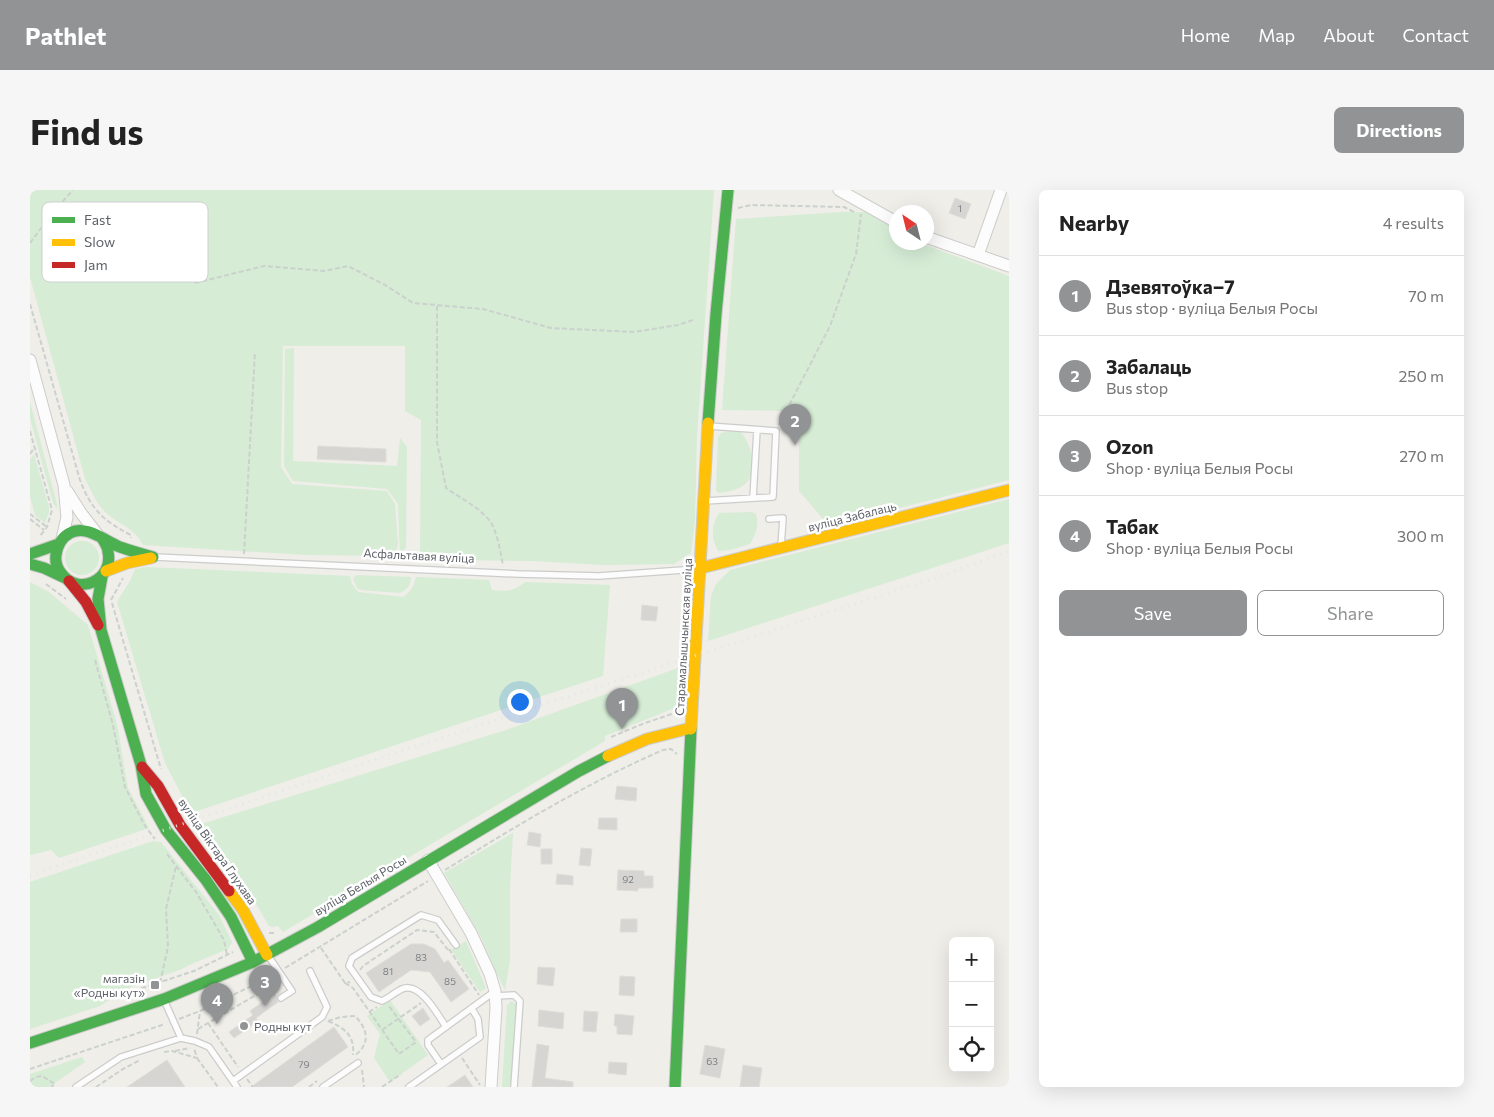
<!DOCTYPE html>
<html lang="en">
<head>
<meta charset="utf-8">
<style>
  body { margin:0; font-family:Commissioner,sans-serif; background:#f6f6f6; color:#222 }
  .controls { position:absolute; right:15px; bottom:15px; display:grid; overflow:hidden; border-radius:8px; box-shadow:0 5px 20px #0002 }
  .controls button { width:45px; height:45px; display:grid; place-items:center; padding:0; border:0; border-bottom:1px solid #e0e0e0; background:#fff; color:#222; font:25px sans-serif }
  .compass { position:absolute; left:859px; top:15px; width:45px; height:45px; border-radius:50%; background:#fff; box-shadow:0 5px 20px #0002; rotate:325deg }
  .you { position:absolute; left:489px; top:511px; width:18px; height:18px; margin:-12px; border:4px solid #fff; border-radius:50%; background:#1a73e8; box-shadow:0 0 0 8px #1a73e833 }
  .badge { display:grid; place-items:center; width:32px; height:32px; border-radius:50%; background:#919395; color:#fff; font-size:16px; font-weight:700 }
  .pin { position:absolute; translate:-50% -41px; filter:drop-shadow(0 1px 2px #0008) }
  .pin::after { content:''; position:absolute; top:26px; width:18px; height:15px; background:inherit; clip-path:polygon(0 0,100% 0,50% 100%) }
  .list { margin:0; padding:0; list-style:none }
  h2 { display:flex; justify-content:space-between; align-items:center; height:65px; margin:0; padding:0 20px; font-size:21px }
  h2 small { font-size:16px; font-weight:400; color:#767676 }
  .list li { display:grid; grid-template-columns:32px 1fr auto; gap:15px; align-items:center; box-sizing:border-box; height:80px; padding:0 20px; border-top:1px solid #e0e0e0 }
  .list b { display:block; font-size:19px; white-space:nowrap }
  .list p { margin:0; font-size:16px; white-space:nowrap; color:#767676 }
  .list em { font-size:16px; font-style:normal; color:#767676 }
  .actions { display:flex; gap:10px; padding:15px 20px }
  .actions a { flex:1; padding:11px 0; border:1px solid #919395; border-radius:8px; text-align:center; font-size:18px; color:#919395 }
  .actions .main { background:#919395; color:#fff }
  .icon { flex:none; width:28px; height:28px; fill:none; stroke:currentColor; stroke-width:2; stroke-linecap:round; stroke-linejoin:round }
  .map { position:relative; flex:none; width:979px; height:897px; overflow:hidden; border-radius:8px }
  header { display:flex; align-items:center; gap:30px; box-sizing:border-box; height:70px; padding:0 25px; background:#919395; color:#fff }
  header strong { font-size:24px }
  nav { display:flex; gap:28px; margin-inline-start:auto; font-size:18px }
  .intro { display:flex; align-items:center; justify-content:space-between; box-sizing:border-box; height:120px; padding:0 30px }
  h1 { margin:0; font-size:35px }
  .button { padding:12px 22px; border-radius:8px; background:#919395; color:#fff; font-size:18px; font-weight:700 }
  main { display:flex; gap:30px; padding:0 30px }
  aside { flex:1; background:#fff; border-radius:8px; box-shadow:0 5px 20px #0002 }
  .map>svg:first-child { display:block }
  .green { fill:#d6ecd5 }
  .building { fill:#d6d5d2; stroke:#deddd8 }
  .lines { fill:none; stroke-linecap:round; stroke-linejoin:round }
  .lane-casing { stroke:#cccccb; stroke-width:8 }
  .street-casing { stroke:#cccccb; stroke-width:13 }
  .fast-casing { stroke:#cbcbca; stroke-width:13 }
  .slow-casing { stroke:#cbcbca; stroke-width:13 }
  .jam-casing { stroke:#cbcbca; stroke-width:13 }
  .path { stroke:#cbd1cd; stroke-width:2; stroke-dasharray:5 2.5; stroke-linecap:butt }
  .lane { stroke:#fdfcfc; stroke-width:5.5 }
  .street { stroke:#fdfcfc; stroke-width:11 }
  .fast { stroke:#4caf50; stroke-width:11 }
  .slow { stroke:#ffc107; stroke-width:11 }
  .jam { stroke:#c62828; stroke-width:11 }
  .rail { stroke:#e5e5e4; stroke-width:3; stroke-dasharray:1 6; stroke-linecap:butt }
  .poi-dot { fill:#919395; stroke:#fff; stroke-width:2 }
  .labels { text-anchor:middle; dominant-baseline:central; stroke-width:5; stroke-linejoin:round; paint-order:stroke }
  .number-label { font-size:10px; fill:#7d8084 }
  .street-label { font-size:12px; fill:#5e6268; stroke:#fff }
  .poi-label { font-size:12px; fill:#5e6268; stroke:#fff; text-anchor:end }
  .key { fill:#fff; stroke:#cfd0d2; stroke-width:1 }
  .key-label { font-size:14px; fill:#5e6268 }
</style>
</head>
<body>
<header>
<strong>Pathlet</strong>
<nav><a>Home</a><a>Map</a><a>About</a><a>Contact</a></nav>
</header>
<div class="intro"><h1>Find us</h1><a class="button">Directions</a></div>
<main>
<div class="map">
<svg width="979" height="897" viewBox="0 0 979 897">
  <rect width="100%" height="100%" fill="#efeee9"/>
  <path class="green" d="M 0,0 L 684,0 L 667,246 L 665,330 L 661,363 L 644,374 L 574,375 L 502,371 L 419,370 L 390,364 L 391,230 L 375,221 L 375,156 L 253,156 L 251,277 L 262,294 L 357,301 L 365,314 L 368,354 L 365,366 L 276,365 L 113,355 C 104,339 95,337 81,327 C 68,318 62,302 55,289 L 0,87 Z
    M 811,22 L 838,22 L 866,39 L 866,52 L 890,53 L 979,86 L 979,290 L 799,336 L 769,301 L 769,229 L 761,221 L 692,220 L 706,29 Z
    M 264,158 L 263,271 L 367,276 L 370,248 L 377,257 L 376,357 L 370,366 L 368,314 L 357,299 L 263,291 L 254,276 L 255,159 Z
    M 0,212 L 27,314 L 27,319 L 23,313 L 0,228 Z
    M 699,241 L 711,242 C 720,253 727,274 720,288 C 714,299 699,302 688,303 L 686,300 L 688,247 L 691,243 Z
    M 4,264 L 19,317 L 19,322 L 15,333 L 5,325 L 0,306 L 0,270 Z
    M 979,309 L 979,353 L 678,451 L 681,406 L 686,394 L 700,380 Z
    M 722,322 L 726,324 C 729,335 726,344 720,354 L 700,360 L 688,361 C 681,348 681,336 689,323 Z
    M35 368a17 17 0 1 1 34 0a17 17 0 1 1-34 0Z
    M 116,377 L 320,386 L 322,394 L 328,402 L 374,407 L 383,397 L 386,387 L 459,390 L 462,400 C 476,402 484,401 495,392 L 580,395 L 573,486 L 161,623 L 135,573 L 87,412 L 101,389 L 105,379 Z
    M 326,385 L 381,387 C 381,395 377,400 370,403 L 331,400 L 327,398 L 323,389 Z
    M 0,392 L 19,402 L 58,435 L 87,534 L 98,598 L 119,638 L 29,668 L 21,660 L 0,665 Z
    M 659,474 L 657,513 L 575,546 L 575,551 L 253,742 L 248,736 L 243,737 L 239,736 L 202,674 L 168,635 L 476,540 Z
    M 483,643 L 480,698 L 480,771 L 475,800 L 466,782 L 450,745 L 414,683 Z
    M 123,651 L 131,652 L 189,725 L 202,752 L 198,759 L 159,775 L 152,779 L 96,799 L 70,816 L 0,839 L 0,692 Z
    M 436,751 L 456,798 L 450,802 L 421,760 Z
    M 360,810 L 398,865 L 360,892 L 344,868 L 350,844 L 337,826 Z
    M 481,811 L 488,815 L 482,897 L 472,897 L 477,815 Z
    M 52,867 L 55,872 L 19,897 L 0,897 L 0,884 Z"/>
  <path class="building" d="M 925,8 L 941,14 L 935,29 L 919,23 Z
    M 288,256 L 356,259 L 356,272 L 287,269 Z
    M 612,415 L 628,417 L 626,431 L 611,430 Z
    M 587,596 L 607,598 L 606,611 L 585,609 Z
    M 569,628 L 587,628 L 587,640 L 568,639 Z
    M 499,642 L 511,644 L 510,657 L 497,655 Z
    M 551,658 L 562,659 L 560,676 L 549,675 Z
    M 511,659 L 522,659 L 522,674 L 511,674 Z
    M 588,680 L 614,681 L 614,686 L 623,686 L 623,698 L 608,698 L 608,701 L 587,700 Z
    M 527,684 L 543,686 L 543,695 L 526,694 Z
    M 591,729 L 607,729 L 607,742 L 590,742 Z
    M 381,754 L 394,754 L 405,759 L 414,773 L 418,770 L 439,799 L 421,812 L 400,782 L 381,780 L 349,802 L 336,783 Z
    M 508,777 L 525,778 L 523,796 L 507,794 Z
    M 590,786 L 605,787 L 604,806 L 589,805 Z
    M 245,803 L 248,812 L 226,828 L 228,831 L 204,848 L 199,842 L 223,825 L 220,821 Z
    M 393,818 L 400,829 L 390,836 L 382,826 Z
    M 509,820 L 534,823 L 533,839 L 508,836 Z
    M 554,821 L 568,822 L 566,842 L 553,841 Z
    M 585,824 L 604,826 L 602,845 L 587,844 L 587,836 L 584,836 Z
    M 304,837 L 318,857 L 262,897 L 221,897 Z
    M 507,854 L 519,856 L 515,888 L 543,892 L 543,897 L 502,897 Z
    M 675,855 L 695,859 L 690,888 L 670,884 Z
    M 137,870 L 155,897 L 97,897 Z
    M 579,872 L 597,873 L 596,885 L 578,883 Z
    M 713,875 L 732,878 L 729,897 L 710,897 Z
    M 435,885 L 443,897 L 417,897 Z"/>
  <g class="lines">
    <defs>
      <path id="lane" d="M 723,308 L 727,240
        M 675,311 L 743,307 L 746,241 L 679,236
        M 739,329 L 753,328 L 751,356
        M 125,367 L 488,384 L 569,386 L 653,380
        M 239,767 L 262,801 L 251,808
        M 465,806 L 484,805 L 490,811 L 484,897
        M 134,810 L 151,848 L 165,851 L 179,857 L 207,897
        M 416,837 C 408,825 390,791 372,799 C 365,802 359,808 352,811 L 341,807 L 319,776 L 322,768 L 391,725 L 408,730 L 426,755
        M 411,874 L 398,855 L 398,850 L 465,801
        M 203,891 L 292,827 L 297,817 L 280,781
        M 46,897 L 91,867 L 151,848
        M 293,897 L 328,873
        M 379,897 L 450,847 L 448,829 L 442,819"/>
      <path id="street" d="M 809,0 L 866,32
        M 896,47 L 979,76
        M 948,65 L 971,0
        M 0,170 L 34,295 L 37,327 L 32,349
        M 37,301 L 51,323 L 68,345
        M 398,670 L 441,743 L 460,784 L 465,801 L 466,818 L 461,897"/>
      <path id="fast" d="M 678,233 L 686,124 L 698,0
        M 72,348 C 74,352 78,357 78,362 C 84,390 48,407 31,383 C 27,378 25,372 26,365 C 27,356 32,347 40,343 C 56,334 75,351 90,357 C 101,361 112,364 123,367
        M 0,364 L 29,354
        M 0,374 L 14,378 L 33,387
        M 72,387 L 68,409 L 71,440 L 111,575 L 116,604 L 136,640 L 176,690 L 201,727 L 223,772
        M 0,853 L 134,809 L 223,772 L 288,737 L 549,581 L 578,566
        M 645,897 L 661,539"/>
      <path id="slow" d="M 671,378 L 979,300
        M 76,381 L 97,373 L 121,368
        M 661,539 L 678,233
        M 578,566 L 617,549 L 661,538
        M 199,701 L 213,720 L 237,765"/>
      <path id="jam" d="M 39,391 L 56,412 L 68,435
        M 112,577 L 128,596 L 150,635 L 199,701"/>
    </defs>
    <use href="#lane" class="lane-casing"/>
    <use href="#street" class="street-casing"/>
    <use href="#fast" class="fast-casing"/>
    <use href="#slow" class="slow-casing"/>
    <use href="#jam" class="jam-casing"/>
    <path class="path" d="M 708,18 L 721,15 L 814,17 L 824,22
      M 0,53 L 24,21 L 43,0
      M 165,93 L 234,76 L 294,81 L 318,76 L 355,95 L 383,113 L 453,119 L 521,138 L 604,142 L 648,135 L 663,130
      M 0,114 L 50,290 C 61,319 73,331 101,345 L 101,348
      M 407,116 L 407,252 L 416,298 C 430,308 449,317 460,331 C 467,341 471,364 473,376
      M 749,235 L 800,136 L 826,64 L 831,24
      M 0,241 L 22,320 L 17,337 L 10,346
      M 0,264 L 4,258
      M 0,324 L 17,337
      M 0,329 L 14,340
      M 214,364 L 225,162
      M 16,394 L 36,409
      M 81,410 L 93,388
      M 82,413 L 131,579
      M 65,470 L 83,535 L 95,597 L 115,636 L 125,649
      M 581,547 L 615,533 L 645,523
      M 137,664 L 166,702 L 194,750 L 197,765
      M 415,680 C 486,636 557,593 633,560 L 641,559 L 647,564
      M 239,743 L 246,743
      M 291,758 L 315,793 L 320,792
      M 419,759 L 449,805
      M 255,778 L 398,691
      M 330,780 L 333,776 L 387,740 L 404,742 L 418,760
      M 130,793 L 138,757 L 136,719 L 146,676
      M 315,793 L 323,798 L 369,864 L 386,852 L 358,815
      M 97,803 L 164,781 L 203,762
      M 339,822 L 347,817
      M 149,829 L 170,821 L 242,786
      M 298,831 L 311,827 L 325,826 C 338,839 341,854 324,866
      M 298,831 C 315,838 325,846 323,865
      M 178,833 L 208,877
      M 168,839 L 238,798 L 246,801
      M 352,840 L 391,813
      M 167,844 L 170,821
      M 145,861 L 160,858
      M 134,862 L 142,861 L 167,868 L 164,858
      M 167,868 L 188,897
      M 432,868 L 450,895
      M 0,879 L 135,834
      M 332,880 L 334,897
      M 217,889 L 223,897
      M 0,891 L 6,887 L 12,886 L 25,894 L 21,897
      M 66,897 L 93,879 L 110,870
      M 279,897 L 287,891
      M 352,897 L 371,884"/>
    <use href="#lane" class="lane"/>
    <use href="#street" class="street"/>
    <use href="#fast" class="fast"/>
    <use href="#slow" class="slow"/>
    <use href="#jam" class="jam"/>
    <path class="rail" d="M 0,685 L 364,563 L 908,387 L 979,361"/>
  </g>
  <g class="poi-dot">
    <rect x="120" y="790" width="10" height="10" rx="2.5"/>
    <circle cx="214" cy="836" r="5"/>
  </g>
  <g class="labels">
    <g class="number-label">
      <text x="930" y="18">1</text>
      <text x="598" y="689">92</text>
      <text x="391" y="767">83</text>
      <text x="358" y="781">81</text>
      <text x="420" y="791">85</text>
      <text x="682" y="871">63</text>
      <text x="274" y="874">79</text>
    </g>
    <g class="street-label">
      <text transform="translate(822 326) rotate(-14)">вуліца Забалаць</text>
      <text transform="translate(389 365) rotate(3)">Асфальтавая вуліца</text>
      <text transform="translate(653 447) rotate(-87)">Старамалышчынская вуліца</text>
      <text transform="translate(188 661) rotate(55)">вуліца Віктара Глухава</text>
      <text transform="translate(330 695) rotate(-31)">вуліца Белыя Росы</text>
    </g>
    <g class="poi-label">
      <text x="115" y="788">магазін<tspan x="115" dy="14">«Родны кут»</tspan></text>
      <text x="224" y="836" text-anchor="start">Родны кут</text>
    </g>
  </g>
  <rect x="12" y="12" width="166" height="80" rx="8" class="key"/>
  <rect x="22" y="27" width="23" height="6" fill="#4caf50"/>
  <rect x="22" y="49" width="23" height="7" fill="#ffc107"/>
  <rect x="22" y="72" width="23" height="6" fill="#c62828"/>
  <g class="key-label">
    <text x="54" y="35">Fast</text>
    <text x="54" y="57">Slow</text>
    <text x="54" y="80">Jam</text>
  </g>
</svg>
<div class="controls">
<button>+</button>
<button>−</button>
<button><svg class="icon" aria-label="locate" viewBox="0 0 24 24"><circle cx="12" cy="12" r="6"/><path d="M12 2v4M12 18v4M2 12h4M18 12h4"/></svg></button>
</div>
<svg class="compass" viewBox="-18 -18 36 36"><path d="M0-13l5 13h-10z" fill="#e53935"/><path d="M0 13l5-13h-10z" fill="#767676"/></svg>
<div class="you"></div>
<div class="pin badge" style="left:592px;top:539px">1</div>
<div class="pin badge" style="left:765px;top:255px">2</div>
<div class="pin badge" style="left:235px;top:816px">3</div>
<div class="pin badge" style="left:187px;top:834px">4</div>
</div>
<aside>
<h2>Nearby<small>4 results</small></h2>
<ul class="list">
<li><span class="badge">1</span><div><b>Дзевятоўка–7</b><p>Bus stop · вуліца Белыя Росы</p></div><em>70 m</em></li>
<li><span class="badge">2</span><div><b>Забалаць</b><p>Bus stop</p></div><em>250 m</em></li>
<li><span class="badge">3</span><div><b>Ozon</b><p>Shop · вуліца Белыя Росы</p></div><em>270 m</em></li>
<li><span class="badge">4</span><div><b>Табак</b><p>Shop · вуліца Белыя Росы</p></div><em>300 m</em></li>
</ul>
<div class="actions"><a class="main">Save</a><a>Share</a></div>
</aside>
</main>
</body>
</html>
